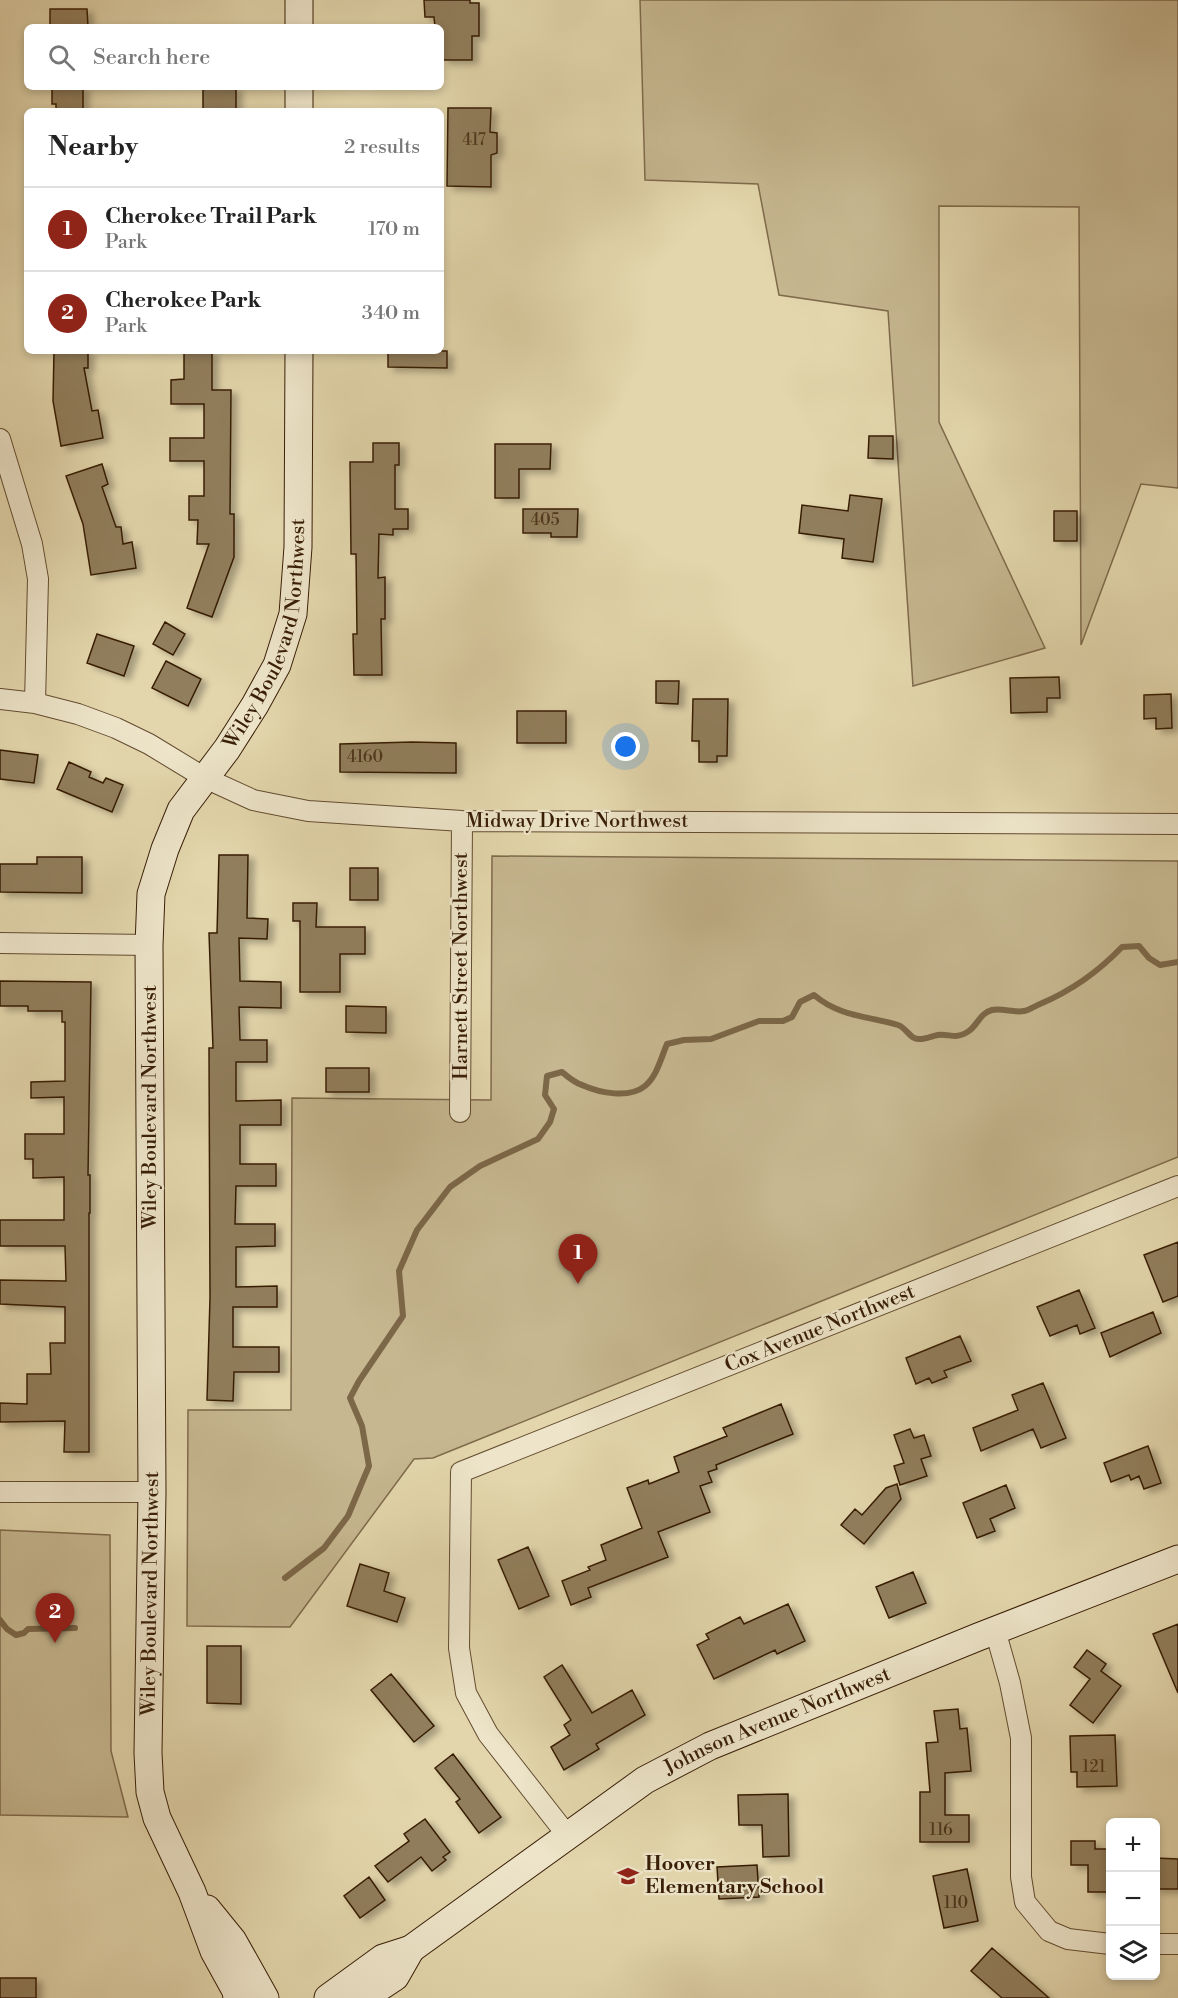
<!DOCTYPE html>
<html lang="en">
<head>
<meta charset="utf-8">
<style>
  body { margin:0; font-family:"Libre Bodoni",serif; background:#f6f6f6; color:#222 }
  .controls { position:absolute; right:18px; bottom:18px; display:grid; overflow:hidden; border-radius:9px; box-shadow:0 3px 9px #0003 }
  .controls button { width:54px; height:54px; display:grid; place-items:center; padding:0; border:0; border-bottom:2px solid #e0e0e0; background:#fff; color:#222; font:30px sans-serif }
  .you { position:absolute; left:626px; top:747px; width:21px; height:21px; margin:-15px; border:4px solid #fff; border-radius:50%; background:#1a73e8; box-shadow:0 0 0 9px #1a73e833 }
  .badge { display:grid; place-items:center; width:39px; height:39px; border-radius:50%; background:#8f2418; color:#fff; font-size:20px; font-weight:700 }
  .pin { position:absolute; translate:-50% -50px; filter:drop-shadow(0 2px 3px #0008) }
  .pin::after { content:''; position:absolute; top:32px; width:21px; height:18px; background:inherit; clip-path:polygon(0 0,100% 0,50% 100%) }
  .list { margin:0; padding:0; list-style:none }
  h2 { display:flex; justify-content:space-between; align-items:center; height:78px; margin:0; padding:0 24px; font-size:26px }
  h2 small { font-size:20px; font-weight:400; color:#767676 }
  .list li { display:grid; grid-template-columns:39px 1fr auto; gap:18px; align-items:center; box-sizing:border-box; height:84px; padding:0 24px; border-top:2px solid #e0e0e0 }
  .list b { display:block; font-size:22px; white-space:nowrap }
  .list p { margin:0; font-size:20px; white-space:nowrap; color:#767676 }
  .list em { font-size:20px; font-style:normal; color:#767676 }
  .icon { flex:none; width:33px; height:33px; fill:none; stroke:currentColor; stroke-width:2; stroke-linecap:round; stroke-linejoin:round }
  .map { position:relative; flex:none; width:1178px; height:1998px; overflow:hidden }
  .search { position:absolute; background:#fff; box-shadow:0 3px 9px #0003; left:24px; top:24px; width:420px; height:66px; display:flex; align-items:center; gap:15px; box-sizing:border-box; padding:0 21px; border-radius:9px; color:#767676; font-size:22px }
  .panel { position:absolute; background:#fff; box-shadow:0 3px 9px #0003; left:24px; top:108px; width:420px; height:246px; border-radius:9px }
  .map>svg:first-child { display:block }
  .green { fill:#c6b790; stroke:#7f6a4b; stroke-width:1.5 }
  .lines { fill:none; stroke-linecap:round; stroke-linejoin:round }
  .stream { stroke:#7c6748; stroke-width:6 }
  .building { fill:#917e5c; stroke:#381e06; stroke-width:1.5; filter:url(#shadow) }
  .street-casing { stroke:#634c30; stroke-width:22 }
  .secondary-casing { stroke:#381e06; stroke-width:29 }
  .street { stroke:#ede4c9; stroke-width:20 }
  .secondary { stroke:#ede4c9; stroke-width:27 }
  .labels { text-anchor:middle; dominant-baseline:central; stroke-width:4.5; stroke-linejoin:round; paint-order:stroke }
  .number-label { font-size:16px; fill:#4e361c }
  .street-label { font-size:20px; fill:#381e06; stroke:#ede4c9 }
  .poi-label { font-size:20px; font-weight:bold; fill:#381e06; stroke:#ede4c9; text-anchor:start }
</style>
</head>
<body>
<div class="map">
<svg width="1178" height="1998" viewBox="0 0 1178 1998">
  <defs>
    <filter id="shadow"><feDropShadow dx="6" dy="4" stdDeviation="3" flood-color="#0004"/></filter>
  </defs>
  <rect width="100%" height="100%" fill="#e3d6ac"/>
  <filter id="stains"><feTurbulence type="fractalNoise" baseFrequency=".00333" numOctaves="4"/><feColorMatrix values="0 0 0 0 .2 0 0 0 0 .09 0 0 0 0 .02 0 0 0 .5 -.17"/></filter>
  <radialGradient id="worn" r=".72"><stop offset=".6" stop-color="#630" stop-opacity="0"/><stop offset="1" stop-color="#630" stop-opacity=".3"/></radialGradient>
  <path class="green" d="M 640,0 L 1178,0 L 1178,488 L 1141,484 L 1081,645 L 1079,207 L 939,206 L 939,422 L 1045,648 L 913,686 L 888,311 L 779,295 L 758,184 L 645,180 Z
    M 492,856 L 1178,861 L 1178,1157 L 433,1458 L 414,1459 L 290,1627 L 187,1626 L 188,1410 L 291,1410 L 292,1098 L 491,1100 Z
    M 0,1530 L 110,1535 L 111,1751 L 128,1817 L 0,1815 Z"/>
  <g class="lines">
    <path class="stream" d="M 285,1578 L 324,1548 L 348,1516 L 369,1466 L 362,1426 L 350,1398 L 359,1381 L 403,1316 L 399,1271 L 417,1230 L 450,1187 L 480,1166 L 538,1139 L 550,1122 L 554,1109 L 545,1095 L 547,1076 L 562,1072 C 568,1077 575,1083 582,1085 C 600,1093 629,1099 645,1086 C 657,1076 661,1058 667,1044 L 684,1040 L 711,1039 L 759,1021 L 783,1021 L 792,1017 L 800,1002 L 814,995 C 840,1017 868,1016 898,1025 C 907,1028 910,1040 920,1039 C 926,1039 932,1036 938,1035 C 944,1034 950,1036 956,1036 C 978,1033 976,1014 992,1010 C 1003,1008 1014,1013 1024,1011 C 1029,1010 1035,1006 1040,1004 C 1071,991 1099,971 1122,947 L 1139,946 L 1149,958 L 1160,965 L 1178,962
      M 0,1620 L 7,1629 L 16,1635 L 24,1633 L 28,1629 L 75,1628"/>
  </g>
  <path class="building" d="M 424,0 L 470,0 L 470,3 L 479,3 L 479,36 L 472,36 L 472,60 L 443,60 L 443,54 L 441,54 L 441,27 L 435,27 L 434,17 L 425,17 Z
    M 50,9 L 87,9 L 88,27 L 50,27 Z
    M 52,87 L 83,87 L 83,111 L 56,111 L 56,104 L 52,104 Z
    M 203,87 L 236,87 L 236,111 L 203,111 Z
    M 448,108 L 491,108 L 490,132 L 497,133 L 497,153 L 491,155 L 491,187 L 447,186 Z
    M 54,351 L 88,351 L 88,368 L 84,368 L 92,411 L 98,410 L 103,438 L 61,446 L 53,401 Z
    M 184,351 L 212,351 L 212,390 L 231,390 L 230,514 L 234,514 L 234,557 L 212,617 L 187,608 L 209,544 L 197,544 L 198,520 L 189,520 L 189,496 L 204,496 L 204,461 L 170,461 L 170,438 L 204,438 L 204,404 L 171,404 L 171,380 L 184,379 Z
    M 388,351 L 447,351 L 447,368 L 388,367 Z
    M 869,436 L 893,436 L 893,459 L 868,458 Z
    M 373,443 L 399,443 L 399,465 L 395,465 L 395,509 L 408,509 L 408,529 L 393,529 L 393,535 L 379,534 L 378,578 L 385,577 L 385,619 L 381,619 L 382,675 L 354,675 L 353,634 L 357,634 L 356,554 L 351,554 L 350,462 L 373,462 Z
    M 495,444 L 551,444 L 550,469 L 519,469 L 519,498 L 495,498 Z
    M 102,464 L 108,484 L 102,487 L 116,527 L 121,527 L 123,544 L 132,542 L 136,568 L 91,575 L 83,524 L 66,476 Z
    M 850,495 L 882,499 L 873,562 L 842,558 L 844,539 L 799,533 L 802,505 L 848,511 Z
    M 523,509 L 578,509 L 577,537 L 551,537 L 551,533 L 523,533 Z
    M 1054,511 L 1077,511 L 1077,541 L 1054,541 Z
    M 165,622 L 185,634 L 173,655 L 153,644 Z
    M 97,634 L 134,646 L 124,676 L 87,663 Z
    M 166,661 L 201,679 L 188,706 L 152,688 Z
    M 1059,677 L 1060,698 L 1047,698 L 1047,712 L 1011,713 L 1010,678 Z
    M 656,681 L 679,681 L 678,704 L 656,703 Z
    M 1171,694 L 1172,728 L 1156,729 L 1156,718 L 1144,719 L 1144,695 Z
    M 693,699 L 728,699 L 727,756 L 717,756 L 717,762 L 699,762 L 699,741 L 692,741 Z
    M 517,711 L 566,711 L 566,743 L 517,743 Z
    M 412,742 L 456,743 L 456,773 L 340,772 L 340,744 Z
    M 0,750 L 38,755 L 34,783 L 0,779 Z
    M 69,762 L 91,772 L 89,777 L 103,783 L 106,778 L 123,785 L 112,812 L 57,789 Z
    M 219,855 L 248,855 L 247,918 L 268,919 L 267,939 L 239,938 L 240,981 L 281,982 L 281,1008 L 239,1007 L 240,1040 L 267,1040 L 267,1062 L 236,1062 L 236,1101 L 281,1100 L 281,1125 L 240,1125 L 240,1164 L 276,1164 L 276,1186 L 236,1186 L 235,1224 L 275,1224 L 275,1246 L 236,1247 L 236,1287 L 277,1286 L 277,1307 L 233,1307 L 233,1347 L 279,1347 L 279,1372 L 234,1372 L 233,1401 L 207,1400 L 210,1298 L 209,1048 L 213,1048 L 209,933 L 217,933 Z
    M 37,857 L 82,857 L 82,893 L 0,892 L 0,864 L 37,864 Z
    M 350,868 L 378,868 L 378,900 L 350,900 Z
    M 293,903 L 317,903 L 316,927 L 365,927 L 365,954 L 340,954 L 340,992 L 300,992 L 300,921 L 293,921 Z
    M 0,981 L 91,982 L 88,1175 L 90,1175 L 90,1213 L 89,1213 L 89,1452 L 64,1452 L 65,1421 L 0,1422 L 0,1403 L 27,1404 L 27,1374 L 51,1374 L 50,1343 L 65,1343 L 65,1307 L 0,1304 L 0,1280 L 66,1281 L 65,1246 L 0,1246 L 0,1220 L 64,1220 L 64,1177 L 33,1178 L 33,1159 L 25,1159 L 25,1134 L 64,1134 L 64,1097 L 31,1098 L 31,1082 L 65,1081 L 65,1022 L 62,1022 L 62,1011 L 28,1011 L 28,1006 L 0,1006 Z
    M 346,1006 L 386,1007 L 386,1033 L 346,1032 Z
    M 326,1068 L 369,1068 L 369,1092 L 326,1092 Z
    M 1178,1242 L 1178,1296 L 1163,1302 L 1144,1255 Z
    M 1079,1290 L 1095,1328 L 1080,1334 L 1077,1325 L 1050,1336 L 1037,1307 Z
    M 1153,1312 L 1161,1333 L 1110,1357 L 1101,1333 Z
    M 960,1336 L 971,1361 L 944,1371 L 947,1377 L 932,1383 L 929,1378 L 916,1384 L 906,1358 Z
    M 1043,1383 L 1066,1438 L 1041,1448 L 1033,1429 L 981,1451 L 973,1428 L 1018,1410 L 1012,1395 Z
    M 781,1404 L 793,1434 L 716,1465 L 717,1469 L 708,1472 L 712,1482 L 700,1486 L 710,1512 L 658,1532 L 668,1557 L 588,1588 L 591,1597 L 571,1605 L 562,1581 L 590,1570 L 588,1567 L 606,1560 L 601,1545 L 642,1528 L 627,1488 L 648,1480 L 649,1484 L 679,1472 L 674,1457 L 727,1436 L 723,1428 Z
    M 910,1429 L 914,1438 L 924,1435 L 931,1456 L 921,1459 L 927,1476 L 900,1485 L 894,1466 L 904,1463 L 894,1435 Z
    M 1148,1446 L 1161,1483 L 1144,1489 L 1139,1476 L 1131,1480 L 1129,1475 L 1111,1482 L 1104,1463 Z
    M 897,1484 L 901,1499 L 864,1544 L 841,1525 L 855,1509 L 862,1515 L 886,1488 Z
    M 1006,1485 L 1015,1508 L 990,1519 L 995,1531 L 977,1538 L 963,1503 Z
    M 528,1547 L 549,1596 L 519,1609 L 498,1560 Z
    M 360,1564 L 389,1573 L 384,1591 L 405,1598 L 397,1622 L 347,1606 Z
    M 913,1572 L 926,1603 L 889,1618 L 876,1587 Z
    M 788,1604 L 805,1641 L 777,1654 L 775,1650 L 714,1679 L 697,1645 L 709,1639 L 706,1634 L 740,1617 L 744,1624 Z
    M 1178,1624 L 1178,1693 L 1153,1634 Z
    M 207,1646 L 241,1646 L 241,1704 L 207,1703 Z
    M 1087,1650 L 1106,1664 L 1101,1671 L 1121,1686 L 1093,1723 L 1070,1705 L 1090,1679 L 1074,1667 Z
    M 562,1665 L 592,1713 L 632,1690 L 645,1715 L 596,1744 L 599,1749 L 564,1770 L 551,1747 L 570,1735 L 564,1725 L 571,1720 L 544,1677 Z
    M 391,1674 L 434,1726 L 414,1742 L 371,1690 Z
    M 958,1709 L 960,1729 L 967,1728 L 971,1771 L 945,1773 L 945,1815 L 969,1815 L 969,1842 L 920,1842 L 920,1792 L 930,1792 L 926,1743 L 938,1742 L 934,1711 Z
    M 1115,1735 L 1117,1786 L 1077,1787 L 1077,1772 L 1071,1772 L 1070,1736 Z
    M 453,1754 L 501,1817 L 479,1833 L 456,1802 L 460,1799 L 435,1768 Z
    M 788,1794 L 789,1856 L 763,1857 L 762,1825 L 739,1825 L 738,1795 Z
    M 425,1819 L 450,1852 L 443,1857 L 446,1860 L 432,1871 L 421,1857 L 388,1882 L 375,1866 L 409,1841 L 404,1834 Z
    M 1071,1841 L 1095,1841 L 1095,1849 L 1110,1849 L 1110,1892 L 1088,1892 L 1088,1865 L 1071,1865 Z
    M 1155,1858 L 1178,1859 L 1178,1889 L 1155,1889 Z
    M 757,1865 L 759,1897 L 719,1899 L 717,1867 Z
    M 967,1869 L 978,1921 L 944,1928 L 933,1876 Z
    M 369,1877 L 385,1900 L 360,1918 L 344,1896 Z
    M 992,1948 L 1049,1998 L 1002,1998 L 971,1971 Z
    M 0,1978 L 36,1978 L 36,1998 L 0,1998 Z"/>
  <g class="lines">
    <defs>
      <path id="street" d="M 0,439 L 32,544 L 38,579 L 35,703
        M 0,699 L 35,703 L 78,714 L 116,728 L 149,744 L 205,778 L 253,800 L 308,811 L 462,821 L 1178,824
        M 0,943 L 149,945
        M 460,1112 L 462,821
        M 0,1492 L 152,1492
        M 995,1630 L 1010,1683 L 1021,1738 L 1021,1877 L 1025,1902 L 1049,1931 L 1068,1939 L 1110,1944
        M 567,1835 L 488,1734 L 466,1693 L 459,1648 L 461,1472 L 1178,1186
        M 1156,1944 L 1178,1944"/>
      <g id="secondary">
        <path d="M 299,0 L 299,27"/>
        <path d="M 299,111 L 299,87"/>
        <path d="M 207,1909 L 233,1941 L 265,1998"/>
        <path id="s1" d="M 237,1998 L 236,1991 L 214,1951 L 192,1892 L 157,1818 L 150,1792 L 148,1753 L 152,1492 L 149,945 L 151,894 L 165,849 L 181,810 L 227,749 L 255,705 L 277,665 L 293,614 L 298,547 L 299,351"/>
        <path id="s2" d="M 328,1998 L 383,1958 L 411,1949 L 645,1780 L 710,1746 L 978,1637 L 1178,1559"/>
        <path d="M 363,1998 L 395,1977 L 411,1949"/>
      </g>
    </defs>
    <use href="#street" class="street-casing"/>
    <use href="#secondary" class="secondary-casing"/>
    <use href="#street" class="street"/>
    <use href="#secondary" class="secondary"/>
  </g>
  <defs>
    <symbol id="school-bare" viewBox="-9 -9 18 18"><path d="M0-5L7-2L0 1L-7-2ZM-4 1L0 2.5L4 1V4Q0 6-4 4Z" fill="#8f2418" stroke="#ede4c9" stroke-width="2.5" paint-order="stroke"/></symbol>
  </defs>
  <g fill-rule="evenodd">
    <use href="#school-bare" x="613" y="1861" width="30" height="30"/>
  </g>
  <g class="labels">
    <g class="number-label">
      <text x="474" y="140">417</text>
      <text x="545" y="520">405</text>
      <text x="365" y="757">4160</text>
      <text x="1094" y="1767">121</text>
      <text x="941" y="1830">116</text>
      <text x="956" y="1903">110</text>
    </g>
    <g class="street-label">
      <text stroke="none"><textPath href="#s1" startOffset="1413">Wiley Boulevard Northwest</textPath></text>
      <text x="577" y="821">Midway Drive Northwest</text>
      <text transform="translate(461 966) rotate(-90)">Harnett Street Northwest</text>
      <text transform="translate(150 1107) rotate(-90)">Wiley Boulevard Northwest</text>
      <text transform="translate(820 1329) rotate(-22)">Cox Avenue Northwest</text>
      <text stroke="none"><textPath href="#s1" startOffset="423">Wiley Boulevard Northwest</textPath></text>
      <text stroke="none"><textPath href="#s2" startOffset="531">Johnson Avenue Northwest</textPath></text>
    </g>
    <g class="poi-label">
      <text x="645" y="1864">Hoover<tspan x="645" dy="23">Elementary School</tspan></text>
    </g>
  </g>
  <rect width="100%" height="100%" filter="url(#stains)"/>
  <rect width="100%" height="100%" fill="url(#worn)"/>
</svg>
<div class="controls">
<button>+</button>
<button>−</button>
<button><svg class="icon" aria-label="layers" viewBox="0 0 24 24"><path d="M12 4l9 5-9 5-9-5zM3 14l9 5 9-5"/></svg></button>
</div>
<div class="you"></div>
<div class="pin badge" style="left:578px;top:1284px">1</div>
<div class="pin badge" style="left:55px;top:1643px">2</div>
<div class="search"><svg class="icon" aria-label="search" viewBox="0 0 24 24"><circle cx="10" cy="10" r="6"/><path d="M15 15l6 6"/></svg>Search here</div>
<section class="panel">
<h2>Nearby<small>2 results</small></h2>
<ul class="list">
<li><span class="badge">1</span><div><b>Cherokee Trail Park</b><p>Park</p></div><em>170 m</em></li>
<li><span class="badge">2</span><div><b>Cherokee Park</b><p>Park</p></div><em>340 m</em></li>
</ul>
</section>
</div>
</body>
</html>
